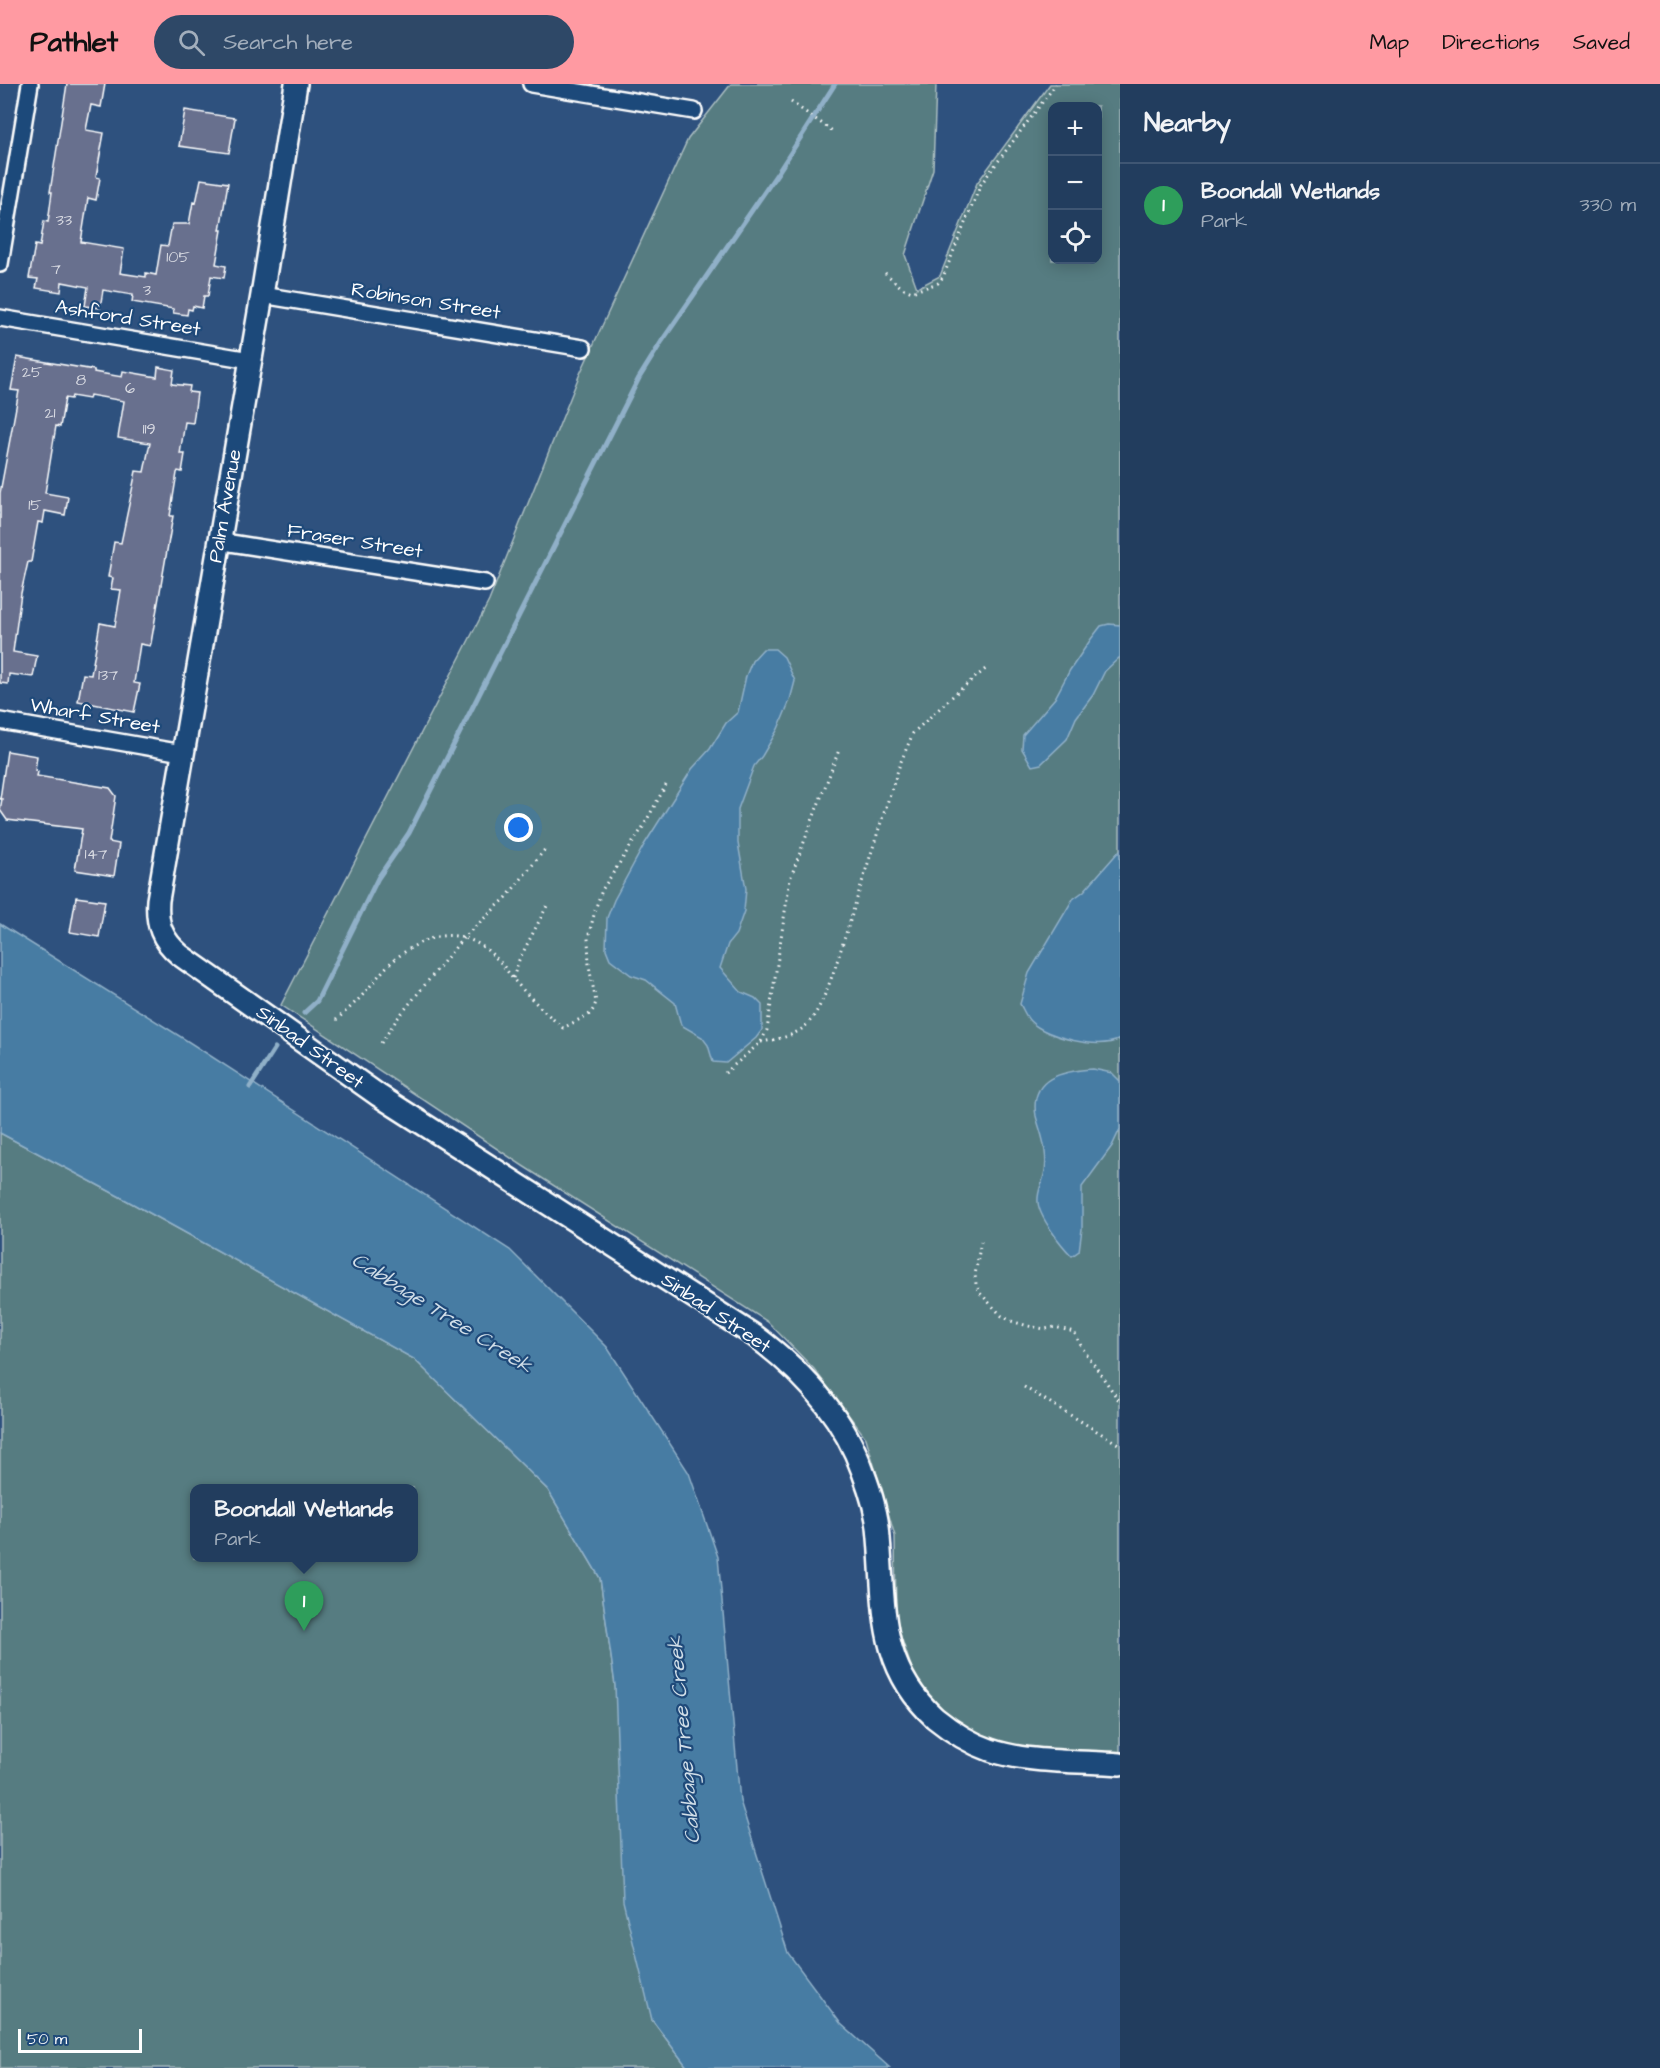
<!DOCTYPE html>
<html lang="en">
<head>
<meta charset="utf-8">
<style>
  body { margin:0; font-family:"Architects Daughter",sans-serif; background:#2e4867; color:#f1f3f6 }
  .controls { position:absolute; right:18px; top:18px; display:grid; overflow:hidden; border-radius:12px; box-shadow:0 3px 15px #0003 }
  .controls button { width:54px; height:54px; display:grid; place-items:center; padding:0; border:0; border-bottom:2px solid #3f5673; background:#223d5e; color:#f1f3f6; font:30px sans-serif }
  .scale { position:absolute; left:18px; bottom:15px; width:124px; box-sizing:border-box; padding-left:6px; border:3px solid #fff; border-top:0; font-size:16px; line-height:21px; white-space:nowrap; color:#fff; -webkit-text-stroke:4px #1f4a7a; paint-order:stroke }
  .you { position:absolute; left:519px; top:744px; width:21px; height:21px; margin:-15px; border:4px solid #fff; border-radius:50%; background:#1a73e8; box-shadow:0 0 0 9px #1a73e833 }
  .badge { display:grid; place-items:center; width:39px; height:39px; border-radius:50%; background:#ff9aa2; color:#fff; font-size:20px; font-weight:700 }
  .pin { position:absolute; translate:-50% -50px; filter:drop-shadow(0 2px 3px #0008) }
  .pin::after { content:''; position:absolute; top:32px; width:21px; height:18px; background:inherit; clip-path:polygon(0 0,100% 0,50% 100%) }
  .popup { position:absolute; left:190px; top:1400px; width:228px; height:78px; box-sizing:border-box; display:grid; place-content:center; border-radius:12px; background:#223d5e; filter:drop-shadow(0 2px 4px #0005); font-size:20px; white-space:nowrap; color:#a2aebc }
  .popup b { font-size:22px; color:#f1f3f6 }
  .popup::after { content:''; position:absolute; left:50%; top:100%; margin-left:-12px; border:12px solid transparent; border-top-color:#223d5e }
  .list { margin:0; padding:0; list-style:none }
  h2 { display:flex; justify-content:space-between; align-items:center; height:78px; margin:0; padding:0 24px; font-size:26px }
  h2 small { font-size:20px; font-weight:400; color:#a2aebc }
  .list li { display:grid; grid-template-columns:39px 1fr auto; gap:18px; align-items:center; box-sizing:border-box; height:84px; padding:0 24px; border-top:2px solid #3f5673 }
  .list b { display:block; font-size:22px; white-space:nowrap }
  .list p { margin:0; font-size:20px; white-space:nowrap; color:#a2aebc }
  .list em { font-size:20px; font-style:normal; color:#a2aebc }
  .icon { flex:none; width:33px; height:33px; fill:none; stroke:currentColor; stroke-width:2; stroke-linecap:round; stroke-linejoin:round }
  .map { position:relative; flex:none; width:1120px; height:1984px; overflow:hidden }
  header { display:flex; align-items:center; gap:36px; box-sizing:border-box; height:84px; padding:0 30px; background:#ff9aa2; color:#111 }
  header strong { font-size:28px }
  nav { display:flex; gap:33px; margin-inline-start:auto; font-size:21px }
  .search { width:420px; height:54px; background:#2e4867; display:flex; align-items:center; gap:15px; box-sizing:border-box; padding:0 21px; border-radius:33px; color:#a2aebc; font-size:22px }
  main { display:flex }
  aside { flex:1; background:#223d5e }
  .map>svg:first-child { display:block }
  .green { fill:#567b81; stroke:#aabdc0; stroke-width:1.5; fill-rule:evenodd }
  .water { fill:#467ca3; stroke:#90b0c8; stroke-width:1.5 }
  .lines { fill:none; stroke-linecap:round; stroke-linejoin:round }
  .stream { stroke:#90b0c8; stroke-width:5 }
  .building { fill:#686f8e; stroke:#fff; stroke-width:1.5 }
  .street-casing { stroke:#fff; stroke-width:20 }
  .secondary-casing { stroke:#fff; stroke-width:26 }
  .path { stroke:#fff; stroke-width:3; stroke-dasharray:1.5 4.5; stroke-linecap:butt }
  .street { stroke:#1f4a7a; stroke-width:15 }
  .secondary { stroke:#1f4a7a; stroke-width:21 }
  .labels { text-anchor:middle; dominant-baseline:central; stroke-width:4.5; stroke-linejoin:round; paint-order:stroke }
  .number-label { font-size:16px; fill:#d9dbe3 }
  .street-label { font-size:20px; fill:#fff; stroke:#1f4a7a }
  .water-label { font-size:21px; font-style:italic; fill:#d1dee8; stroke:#1f4a7a }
</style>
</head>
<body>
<header>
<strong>Pathlet</strong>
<div class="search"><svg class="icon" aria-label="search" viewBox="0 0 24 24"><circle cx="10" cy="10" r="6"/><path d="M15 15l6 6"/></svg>Search here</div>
<nav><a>Map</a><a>Directions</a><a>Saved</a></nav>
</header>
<main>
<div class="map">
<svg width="1120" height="1984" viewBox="0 0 1120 1984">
  <rect width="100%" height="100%" fill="#2e517e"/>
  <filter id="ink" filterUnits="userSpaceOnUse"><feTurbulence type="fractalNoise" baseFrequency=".0167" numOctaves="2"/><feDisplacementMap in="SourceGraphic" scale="12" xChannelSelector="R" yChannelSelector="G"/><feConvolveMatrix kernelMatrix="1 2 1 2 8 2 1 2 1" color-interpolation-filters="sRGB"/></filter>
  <g filter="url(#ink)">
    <path class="green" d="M 731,0 L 936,0 L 933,85 L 905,171 L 917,204 L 940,192 L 977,99 L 1050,0 L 1120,0 L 1120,1672 L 1057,1667 L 1006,1660 L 976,1650 L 943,1628 L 918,1603 L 896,1538 L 895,1452 L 866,1354 L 814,1285 L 768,1238 L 523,1082 L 281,921 L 489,517 L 579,292 L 688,55 ZM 1052,22 L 1098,22 L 1098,176 L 1052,176 Z
      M 0,1049 L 126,1116 L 414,1275 L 548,1406 L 600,1494 L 615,1601 L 652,1936 L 688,1984 L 0,1984 ZM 194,1404 L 413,1404 L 413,1474 L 194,1474 Z"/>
    <path class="water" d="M 1109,540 L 1120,541 L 1120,573 L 1105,587 L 1093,611 L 1076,634 L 1067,655 L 1041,680 L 1032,682 L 1022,665 L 1023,651 L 1055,614 L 1070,586 L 1091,555 L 1101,542 Z
      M 763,565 L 775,565 L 784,573 L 795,597 L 790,616 L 778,645 L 762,672 L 754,682 L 738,725 L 738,759 L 746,805 L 744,827 L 736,850 L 728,860 L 720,884 L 741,908 L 755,914 L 762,921 L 762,946 L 756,954 L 726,979 L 713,978 L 708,961 L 702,953 L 681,941 L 675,919 L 646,896 L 631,891 L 610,875 L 606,865 L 607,834 L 614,816 L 644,761 L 692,685 L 710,665 L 726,639 L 738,628 L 746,592 L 752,577 Z
      M 1120,766 L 1120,955 C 1099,966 1047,954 1030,937 C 1026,933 1023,925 1020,920 L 1029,889 L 1073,815 L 1084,807 Z
      M 0,840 L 189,958 L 510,1166 L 607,1263 L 689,1389 L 718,1473 L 740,1717 L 788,1869 L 841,1940 L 890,1984 L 688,1984 L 652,1936 L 623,1817 L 615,1601 L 600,1494 L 548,1406 L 414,1275 L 126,1116 L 0,1049 Z
      M 1093,985 L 1112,989 L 1120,997 L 1120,1045 L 1112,1062 L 1082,1103 L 1082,1145 L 1079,1167 L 1072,1172 C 1061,1161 1039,1133 1038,1118 C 1037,1108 1042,1100 1044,1091 C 1046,1084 1046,1075 1045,1068 C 1044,1055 1039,1044 1036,1032 C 1029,993 1063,987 1093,985 Z"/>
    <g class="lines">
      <path class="stream" d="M 304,929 L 317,917 L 378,794 L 409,749 L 639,294 L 662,257 L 779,87 L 835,0
        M 250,1003 L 275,964"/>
    </g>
    <path class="building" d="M 67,0 L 105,0 L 101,23 L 91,21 L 86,46 L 104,49 L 96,93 L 100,94 L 96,116 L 88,114 L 81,158 L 124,165 L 120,189 L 146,193 L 146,189 L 156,191 L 161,161 L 168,162 L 172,140 L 189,140 L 193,118 L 196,119 L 201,95 L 228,99 L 220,146 L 222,146 L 216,180 L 226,182 L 224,194 L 211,192 L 208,212 L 204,212 L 202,224 L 193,222 L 192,226 L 188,225 L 187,231 L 173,229 L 174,225 L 132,218 L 133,211 L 103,206 L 100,224 L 85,222 L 88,203 L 62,198 L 61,208 L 36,204 L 38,195 L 29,194 L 35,161 L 40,162 L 44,137 L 48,138 L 52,108 L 50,108 Z
      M 185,26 L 235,34 L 229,69 L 179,62 Z
      M 17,273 L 94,286 L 94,288 L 122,293 L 123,287 L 157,293 L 158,283 L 174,286 L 172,300 L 190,302 L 189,308 L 197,309 L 193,339 L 185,338 L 180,370 L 185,370 L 182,388 L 178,387 L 177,389 L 170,432 L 173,432 L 151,559 L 150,562 L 140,560 L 134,599 L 140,600 L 134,628 L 78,617 L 83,590 L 91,591 L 100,539 L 115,542 L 121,506 L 111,505 L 113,494 L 108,493 L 114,458 L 121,459 L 136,387 L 144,388 L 150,359 L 118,354 L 124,317 L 90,311 L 89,315 L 72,312 L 71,315 L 65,314 L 60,343 L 56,342 L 45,409 L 68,413 L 65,431 L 45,427 L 43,439 L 38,438 L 31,478 L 28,478 L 21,509 L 13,568 L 37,572 L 33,593 L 9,590 L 8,600 L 0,599 L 0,409 L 19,307 L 11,306 Z
      M 7,667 L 37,672 L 35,687 L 38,688 L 37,692 L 110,704 L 116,712 L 109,758 L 119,760 L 114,792 L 75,786 L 82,745 L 7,736 L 0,726 L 2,715 L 0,715 Z
      M 76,813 L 105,817 L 99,853 L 70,848 Z"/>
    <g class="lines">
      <defs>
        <path id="street" d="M 531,0 L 694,27
          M 0,180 L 30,0
          M 262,211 L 583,264
          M 0,234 L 250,276
          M 218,457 L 485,499
          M 0,637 L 182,669"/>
        <path id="secondary" d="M 296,0 L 262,211 L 158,816 C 156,840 162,856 180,871 L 378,1011 L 755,1252 C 802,1287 843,1331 863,1388 C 871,1409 878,1432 879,1454 C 885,1524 878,1582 935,1634 C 951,1647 970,1659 990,1666 C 1027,1679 1080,1677 1120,1680"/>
      </defs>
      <use href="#street" class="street-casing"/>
      <use href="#secondary" class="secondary-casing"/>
      <path class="path" d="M 791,18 L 834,48
        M 885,189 L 902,204 L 912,208 L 938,199 L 943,193 L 981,100 L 1056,0
        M 513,894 L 519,876 L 548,820
        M 336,936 C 346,927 357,918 366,907 C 375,897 383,885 394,876 C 428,848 462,840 496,874 C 503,880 508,889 514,896 C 529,913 546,929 563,944 L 590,930 L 594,924 L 596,918 L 589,882 L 588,854 L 596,823 L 602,806 L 643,743 L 666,701
        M 761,958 C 779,955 798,952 810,937 C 826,918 840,868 848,843 C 865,789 882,734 900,680 L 913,649 L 955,610 L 988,583
        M 381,959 L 397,935 L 463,854 L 506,814 L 546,764
        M 725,989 L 761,958 L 767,946 L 790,795 L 839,666
        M 981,1157 L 975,1191 L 976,1200 L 980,1209 L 1002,1232 L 1011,1237 L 1028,1242 L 1045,1245 L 1055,1243 L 1074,1248 L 1081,1262 L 1120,1318
        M 1024,1303 L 1120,1361"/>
      <use href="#street" class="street"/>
      <use href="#secondary" class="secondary"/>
    </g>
  </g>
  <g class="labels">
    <g class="number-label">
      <text x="64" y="136">33</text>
      <text x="178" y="173">105</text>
      <text x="56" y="185">7</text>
      <text x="147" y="206">3</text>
      <text x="32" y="288">25</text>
      <text x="81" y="296">8</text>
      <text x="130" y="304">6</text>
      <text x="50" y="329">21</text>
      <text x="149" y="345">119</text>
      <text x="35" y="421">15</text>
      <text x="108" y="591">137</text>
      <text x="96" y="770">147</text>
    </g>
    <g class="street-label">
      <text transform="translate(426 217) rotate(9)">Robinson Street</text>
      <text transform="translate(128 234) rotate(9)">Ashford Street</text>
      <text transform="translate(225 422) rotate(-80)">Palm Avenue</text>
      <text transform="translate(355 457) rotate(9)">Fraser Street</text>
      <text transform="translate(95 632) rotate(10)">Wharf Street</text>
      <text transform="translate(310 963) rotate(36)">Sinbad Street</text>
      <text transform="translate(716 1229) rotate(34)">Sinbad Street</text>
    </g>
    <g class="water-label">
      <text transform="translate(442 1229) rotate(32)">Cabbage Tree Creek</text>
      <text transform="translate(684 1656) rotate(-95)">Cabbage Tree Creek</text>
    </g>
  </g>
</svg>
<div class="controls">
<button>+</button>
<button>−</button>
<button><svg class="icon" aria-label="locate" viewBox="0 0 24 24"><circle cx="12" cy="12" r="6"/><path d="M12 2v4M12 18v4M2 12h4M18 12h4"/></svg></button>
</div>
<div class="scale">50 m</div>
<div class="you"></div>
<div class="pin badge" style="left:304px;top:1547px;background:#2e9e5b">1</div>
<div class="popup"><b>Boondall Wetlands</b>Park</div>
</div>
<aside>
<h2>Nearby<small></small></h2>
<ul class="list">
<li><span class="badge" style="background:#2e9e5b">1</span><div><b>Boondall Wetlands</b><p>Park</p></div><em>330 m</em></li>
</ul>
</aside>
</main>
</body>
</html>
